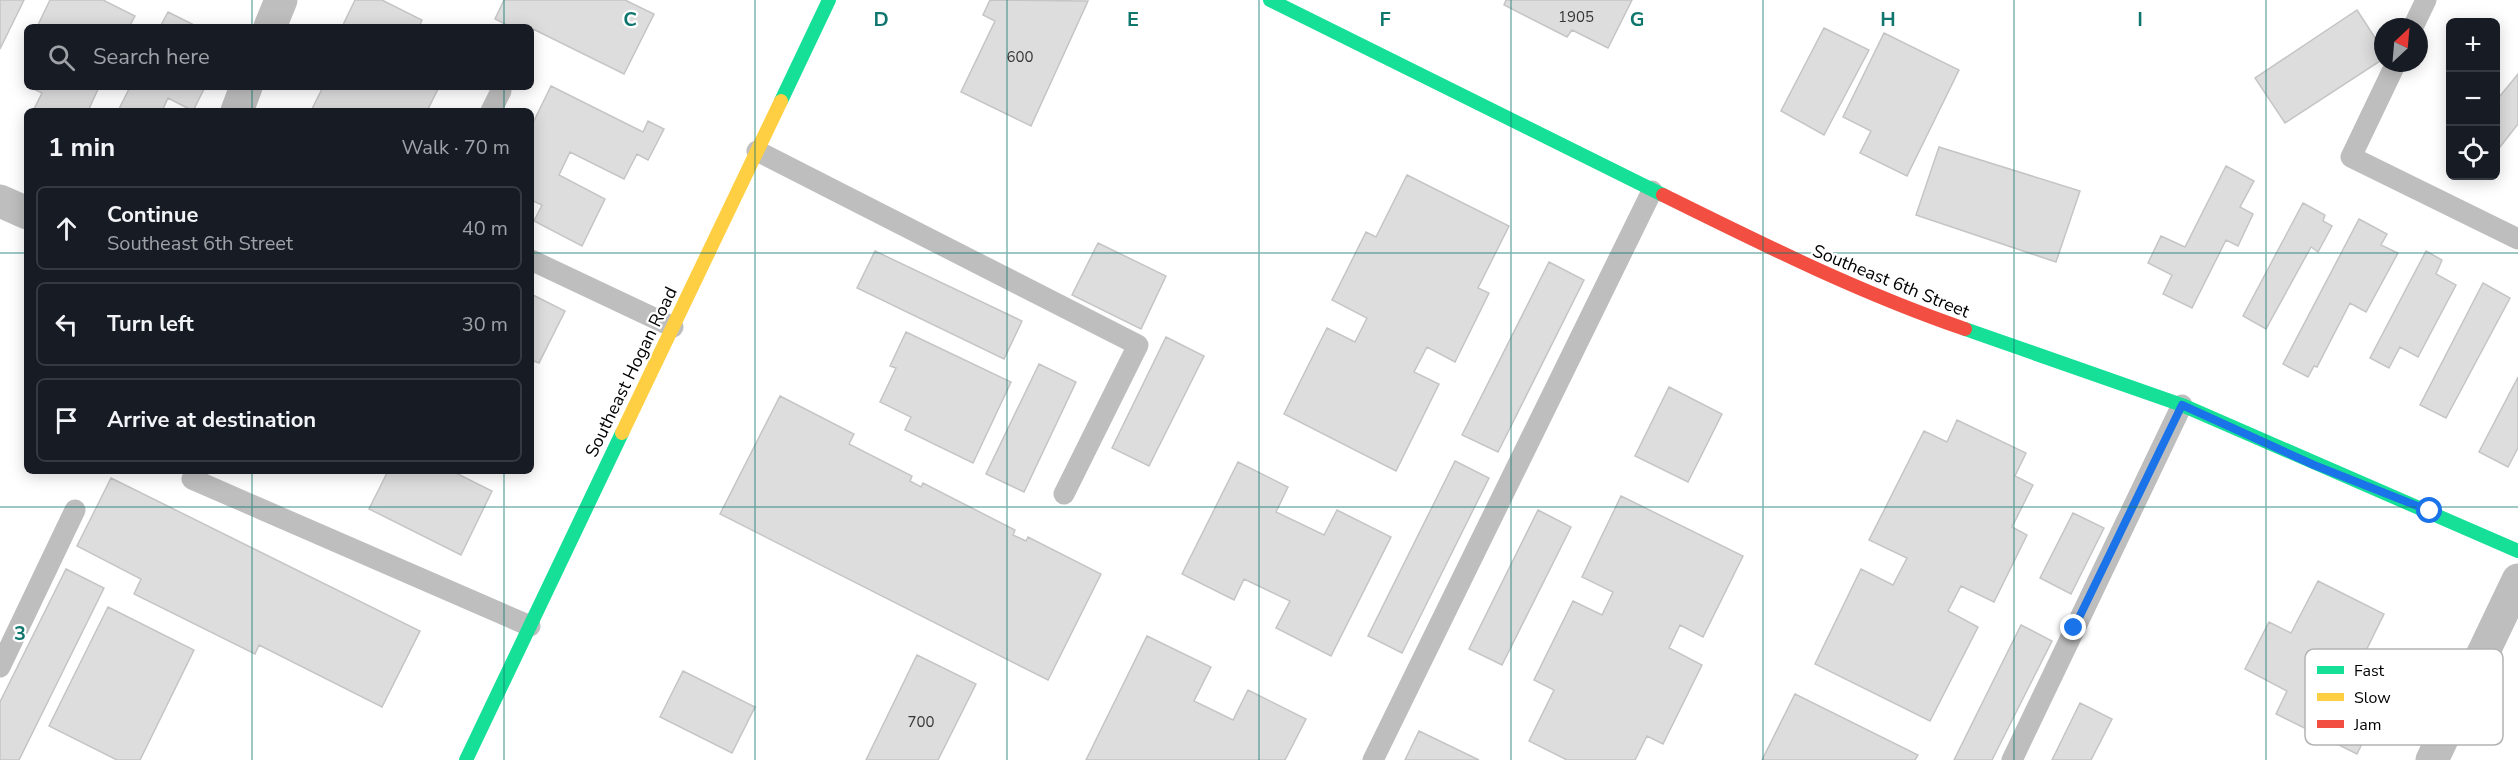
<!DOCTYPE html>
<html lang="en">
<head>
<meta charset="utf-8">
<style>
  body { margin:0; font-family:"Nunito Sans",sans-serif; background:#20242c; color:#f1f3f6 }
  .controls { position:absolute; right:18px; top:18px; display:grid; overflow:hidden; border-radius:9px; box-shadow:0 3px 15px #0003 }
  .controls button { width:54px; height:54px; display:grid; place-items:center; padding:0; border:0; border-bottom:2px solid #363941; background:#171b24; color:#f1f3f6; font:30px sans-serif }
  .compass { position:absolute; left:2374px; top:18px; width:54px; height:54px; border-radius:50%; background:#171b24; box-shadow:0 3px 15px #0003; rotate:26deg }
  .stop { position:absolute; width:18px; height:18px; margin:-14px; border:4px solid #1a73e8; border-radius:50%; background:#fff }
  .stop.end { background:#1a73e8; border-color:#fff; box-shadow:0 2px 6px #0008 }
  .list { margin:0; padding:0; list-style:none }
  h2 { display:flex; justify-content:space-between; align-items:center; height:78px; margin:0; padding:0 24px; font-size:26px }
  h2 small { font-size:20px; font-weight:400; color:#9ea1a6 }
  .list li { display:grid; grid-template-columns:39px 1fr auto; gap:18px; align-items:center; box-sizing:border-box; height:84px; margin:0 12px 12px; padding:0 12px; border:2px solid #363941; border-radius:9px }
  .list b { display:block; font-size:22px; white-space:nowrap }
  .list p { margin:0; font-size:20px; white-space:nowrap; color:#9ea1a6 }
  .list em { font-size:20px; font-style:normal; color:#9ea1a6 }
  .icon { flex:none; width:33px; height:33px; fill:none; stroke:currentColor; stroke-width:2; stroke-linecap:round; stroke-linejoin:round }
  .map { position:relative; flex:none; width:2518px; height:760px; overflow:hidden }
  .search { position:absolute; background:#171b24; box-shadow:0 3px 15px #0003; left:24px; top:24px; width:510px; height:66px; display:flex; align-items:center; gap:15px; box-sizing:border-box; padding:0 21px; border-radius:9px; color:#9ea1a6; font-size:22px }
  .panel { position:absolute; background:#171b24; box-shadow:0 3px 15px #0003; left:24px; top:108px; width:510px; height:366px; border-radius:9px }
  .map>svg:first-child { display:block }
  .building { fill:#ddd; stroke:#c5c5c5; stroke-width:1.5 }
  .lines { fill:none; stroke-linecap:round; stroke-linejoin:round }
  .lane { stroke:#bebebe; stroke-width:21 }
  .street { stroke:#bebebe; stroke-width:33 }
  .fast { stroke:#16e098; stroke-width:14 }
  .slow { stroke:#ffcf43; stroke-width:14 }
  .jam { stroke:#f24e42; stroke-width:14 }
  .route { stroke:#1a73e8; stroke-width:8 }
  .grid { fill:none; stroke:#0f766e; stroke-width:1.5; stroke-opacity:0.55 }
  .labels { text-anchor:middle; dominant-baseline:central; stroke-width:4.5; stroke-linejoin:round; paint-order:stroke }
  .number-label { font-size:15px; fill:#373737 }
  .street-label { font-size:18px; fill:#000; stroke:#fff }
  .key { fill:#fff; stroke:#b2b2b2; stroke-width:1.5 }
  .key-label { font-size:16px; fill:#000 }
  .grid-label { font-size:20px; text-anchor:middle; font-weight:bold; fill:#0f766e; stroke:#fff; stroke-width:4.5; stroke-linejoin:round; paint-order:stroke }
</style>
</head>
<body>
<div class="map">
<svg width="2518" height="760" viewBox="0 0 2518 760">
  <rect width="100%" height="100%" fill="#fff"/>
  <path class="building" d="M 0,0 L 24,0 L 0,49 Z
    M 50,0 L 103,0 L 135,16 L 129,27 L 37,27 Z
    M 355,0 L 382,0 L 422,20 L 419,27 L 342,27 Z
    M 504,0 L 625,0 L 654,14 L 624,74 L 533,29 L 531,32 L 531,27 L 511,27 L 495,19 Z
    M 990,0 L 1088,1 L 1031,126 L 961,92 L 995,21 L 983,15 Z
    M 1506,0 L 1632,0 L 1608,48 L 1572,30 L 1567,37 L 1504,5 Z
    M 2357,10 L 2383,50 L 2383,59 L 2285,123 L 2255,78 Z
    M 168,12 L 198,27 L 160,27 Z
    M 1824,28 L 1869,50 L 1824,135 L 1781,111 Z
    M 1884,33 L 1959,70 L 1907,176 L 1860,153 L 1871,131 L 1843,117 Z
    M 2518,74 L 2518,124 L 2496,152 L 2496,93 L 2500,96 Z
    M 551,86 L 643,132 L 648,121 L 664,129 L 648,160 L 637,154 L 624,179 L 570,152 L 559,175 L 605,199 L 582,246 L 534,221 L 542,205 L 531,200 L 531,127 Z
    M 30,87 L 99,87 L 88,111 L 33,111 L 42,93 Z
    M 130,87 L 205,87 L 193,111 L 168,98 L 162,111 L 118,111 Z
    M 323,87 L 373,88 L 439,87 L 427,111 L 311,111 Z
    M 1939,147 L 2080,191 L 2056,262 L 1916,215 Z
    M 2226,166 L 2254,181 L 2240,207 L 2253,214 L 2238,246 L 2226,240 L 2192,308 L 2163,294 L 2172,275 L 2148,263 L 2161,236 L 2185,247 Z
    M 1407,175 L 1509,226 L 1478,288 L 1489,293 L 1455,362 L 1427,347 L 1414,372 L 1439,384 L 1396,471 L 1284,414 L 1327,328 L 1355,342 L 1367,318 L 1332,300 L 1366,232 L 1376,237 Z
    M 2303,203 L 2325,215 L 2323,221 L 2332,226 L 2318,252 L 2311,247 L 2266,329 L 2243,316 Z
    M 2359,219 L 2387,234 L 2381,245 L 2398,253 L 2366,312 L 2350,303 L 2317,367 L 2314,366 L 2308,377 L 2283,364 Z
    M 1098,243 L 1166,276 L 1141,329 L 1072,295 Z
    M 875,251 L 1022,321 L 1004,359 L 857,288 Z
    M 2426,251 L 2442,260 L 2436,274 L 2456,285 L 2418,357 L 2400,347 L 2389,368 L 2370,358 Z
    M 1549,262 L 1584,280 L 1498,452 L 1462,435 Z
    M 2483,283 L 2510,298 L 2446,418 L 2420,405 Z
    M 531,294 L 565,311 L 539,363 L 531,360 Z
    M 906,332 L 1011,382 L 973,463 L 905,430 L 911,417 L 880,402 L 896,368 L 890,366 Z
    M 1166,337 L 1204,356 L 1149,466 L 1112,448 Z
    M 1039,364 L 1076,382 L 1024,492 L 986,474 Z
    M 2518,377 L 2518,448 L 2508,467 L 2479,452 Z
    M 1669,387 L 1722,414 L 1688,482 L 1635,456 Z
    M 780,396 L 854,434 L 849,444 L 912,476 L 910,481 L 921,487 L 923,483 L 1015,530 L 1013,535 L 1026,541 L 1028,537 L 1101,574 L 1048,680 L 720,514 Z
    M 1957,420 L 2026,453 L 2015,476 L 2033,485 L 2012,527 L 2027,535 L 1994,602 L 1961,586 L 1948,611 L 1978,627 L 1930,721 L 1815,664 L 1861,569 L 1893,585 L 1907,558 L 1869,540 L 1924,431 L 1947,442 Z
    M 1455,461 L 1489,478 L 1402,653 L 1368,636 Z
    M 1238,462 L 1288,487 L 1276,512 L 1324,535 L 1337,510 L 1391,537 L 1331,656 L 1276,628 L 1290,601 L 1244,579 L 1234,600 L 1182,574 Z
    M 388,471 L 452,471 L 492,491 L 461,555 L 369,509 Z
    M 111,478 L 420,631 L 382,707 L 259,645 L 255,654 L 134,594 L 141,579 L 77,546 Z
    M 1621,496 L 1743,556 L 1703,637 L 1680,625 L 1669,648 L 1702,665 L 1663,744 L 1647,736 L 1635,760 L 1567,760 L 1529,741 L 1554,690 L 1534,680 L 1573,601 L 1602,615 L 1613,592 L 1582,577 Z
    M 1538,510 L 1571,527 L 1502,665 L 1469,649 Z
    M 2073,513 L 2104,528 L 2071,594 L 2040,578 Z
    M 66,569 L 104,588 L 19,760 L 0,760 L 0,702 Z
    M 2318,581 L 2384,614 L 2349,685 L 2383,701 L 2357,754 L 2276,714 L 2287,691 L 2245,669 L 2269,622 L 2291,633 Z
    M 108,607 L 194,650 L 140,760 L 117,760 L 49,726 Z
    M 2021,625 L 2052,641 L 1992,760 L 1954,760 Z
    M 1147,636 L 1211,667 L 1194,701 L 1233,720 L 1248,690 L 1306,719 L 1285,760 L 1086,760 Z
    M 917,655 L 976,684 L 938,760 L 866,760 Z
    M 683,671 L 755,707 L 732,753 L 660,717 Z
    M 1795,694 L 1918,755 L 1915,760 L 1762,760 Z
    M 2080,703 L 2112,719 L 2091,760 L 2052,760 Z
    M 1419,731 L 1479,760 L 1405,760 Z"/>
  <g class="lines">
    <path class="lane" d="M 2413,27 L 2426,0
      M 2396,63 L 2351,157 L 2518,239
      M 491,111 L 501,91
      M 757,151 L 1138,345 L 1064,494
      M 531,260 L 673,327
      M 192,479 L 530,626
      M 0,667 L 75,510
      M 1373,760 L 1652,191
      M 2012,760 L 2182,405"/>
    <path class="street" d="M 270,27 L 281,0
      M 237,111 L 246,87
      M 0,201 L 27,213
      M 2432,760 L 2518,580"/>
    <path class="fast" d="M 1270,0 L 1663,195
      M 781,101 L 829,0
      M 1965,329 L 2182,405 L 2518,551
      M 466,760 L 622,433"/>
    <path class="slow" d="M 622,433 L 781,101"/>
    <path class="jam" d="M 1663,195 C 1762,244 1860,293 1965,329"/>
  </g>
  <g class="lines">
    <path class="route" d="M 2074,628 L 2182,405 L 2314,465 L 2430,511"/>
  </g>
  <path class="grid" d="M 252,0 L 252,27M 504,0 L 504,27M 755,0 L 755,760M 1007,0 L 1007,760M 1259,0 L 1259,760M 1511,0 L 1511,760M 1763,0 L 1763,760M 2014,0 L 2014,760M 2266,0 L 2266,760M 252,87 L 252,111M 504,87 L 504,111M 0,253 L 27,253M 531,253 L 2518,253M 252,471 L 252,760M 504,471 L 504,760M 0,507 L 2518,507"/>
  <g class="labels">
    <g class="number-label">
      <text x="1576" y="17">1905</text>
      <text x="1020" y="57">600</text>
      <text x="921" y="722">700</text>
    </g>
    <g class="street-label">
      <text transform="translate(1891 281) rotate(22)">Southeast 6th Street</text>
      <text transform="translate(631 372) rotate(-64)">Southeast Hogan Road</text>
    </g>
  </g>
  <rect x="2305" y="649" width="198" height="96" rx="9" class="key"/>
  <rect x="2317" y="666" width="27" height="8" fill="#16e098"/>
  <rect x="2317" y="693" width="27" height="8" fill="#ffcf43"/>
  <rect x="2317" y="720" width="27" height="8" fill="#f24e42"/>
  <g class="key-label">
    <text x="2354" y="676">Fast</text>
    <text x="2354" y="703">Slow</text>
    <text x="2354" y="730">Jam</text>
  </g>
  <g class="grid-label">
    <text x="630" y="26">C</text>
    <text x="881" y="26">D</text>
    <text x="1133" y="26">E</text>
    <text x="1385" y="26">F</text>
    <text x="1637" y="26">G</text>
    <text x="1888" y="26">H</text>
    <text x="2140" y="26">I</text>
    <text x="20" y="640">3</text>
  </g>
</svg>
<div class="controls">
<button>+</button>
<button>−</button>
<button><svg class="icon" aria-label="locate" viewBox="0 0 24 24"><circle cx="12" cy="12" r="6"/><path d="M12 2v4M12 18v4M2 12h4M18 12h4"/></svg></button>
</div>
<svg class="compass" viewBox="-18 -18 36 36"><path d="M0-13l5 13h-10z" fill="#e53935"/><path d="M0 13l5-13h-10z" fill="#9ea1a6"/></svg>
<div class="stop" style="left:2430px;top:511px"></div>
<div class="stop end" style="left:2074px;top:628px"></div>
<div class="search"><svg class="icon" aria-label="search" viewBox="0 0 24 24"><circle cx="10" cy="10" r="6"/><path d="M15 15l6 6"/></svg>Search here</div>
<section class="panel">
<h2>1 min<small>Walk · 70 m</small></h2>
<ul class="list">
<li><svg class="icon" aria-label="ahead" viewBox="0 0 24 24"><path d="M12 20V5M6 11l6-6 6 6"/></svg><div><b>Continue</b><p>Southeast 6th Street</p></div><em>40 m</em></li>
<li><svg class="icon" aria-label="left" viewBox="0 0 24 24"><path d="M17 20v-9H6M10 6l-5 5 5 5"/></svg><div><b>Turn left</b></div><em>30 m</em></li>
<li><svg class="icon" aria-label="arrive" viewBox="0 0 24 24"><path d="M6 21V4h12l-3 4 3 4H6"/></svg><div><b>Arrive at destination</b></div></li>
</ul>
</section>
</div>
</body>
</html>
